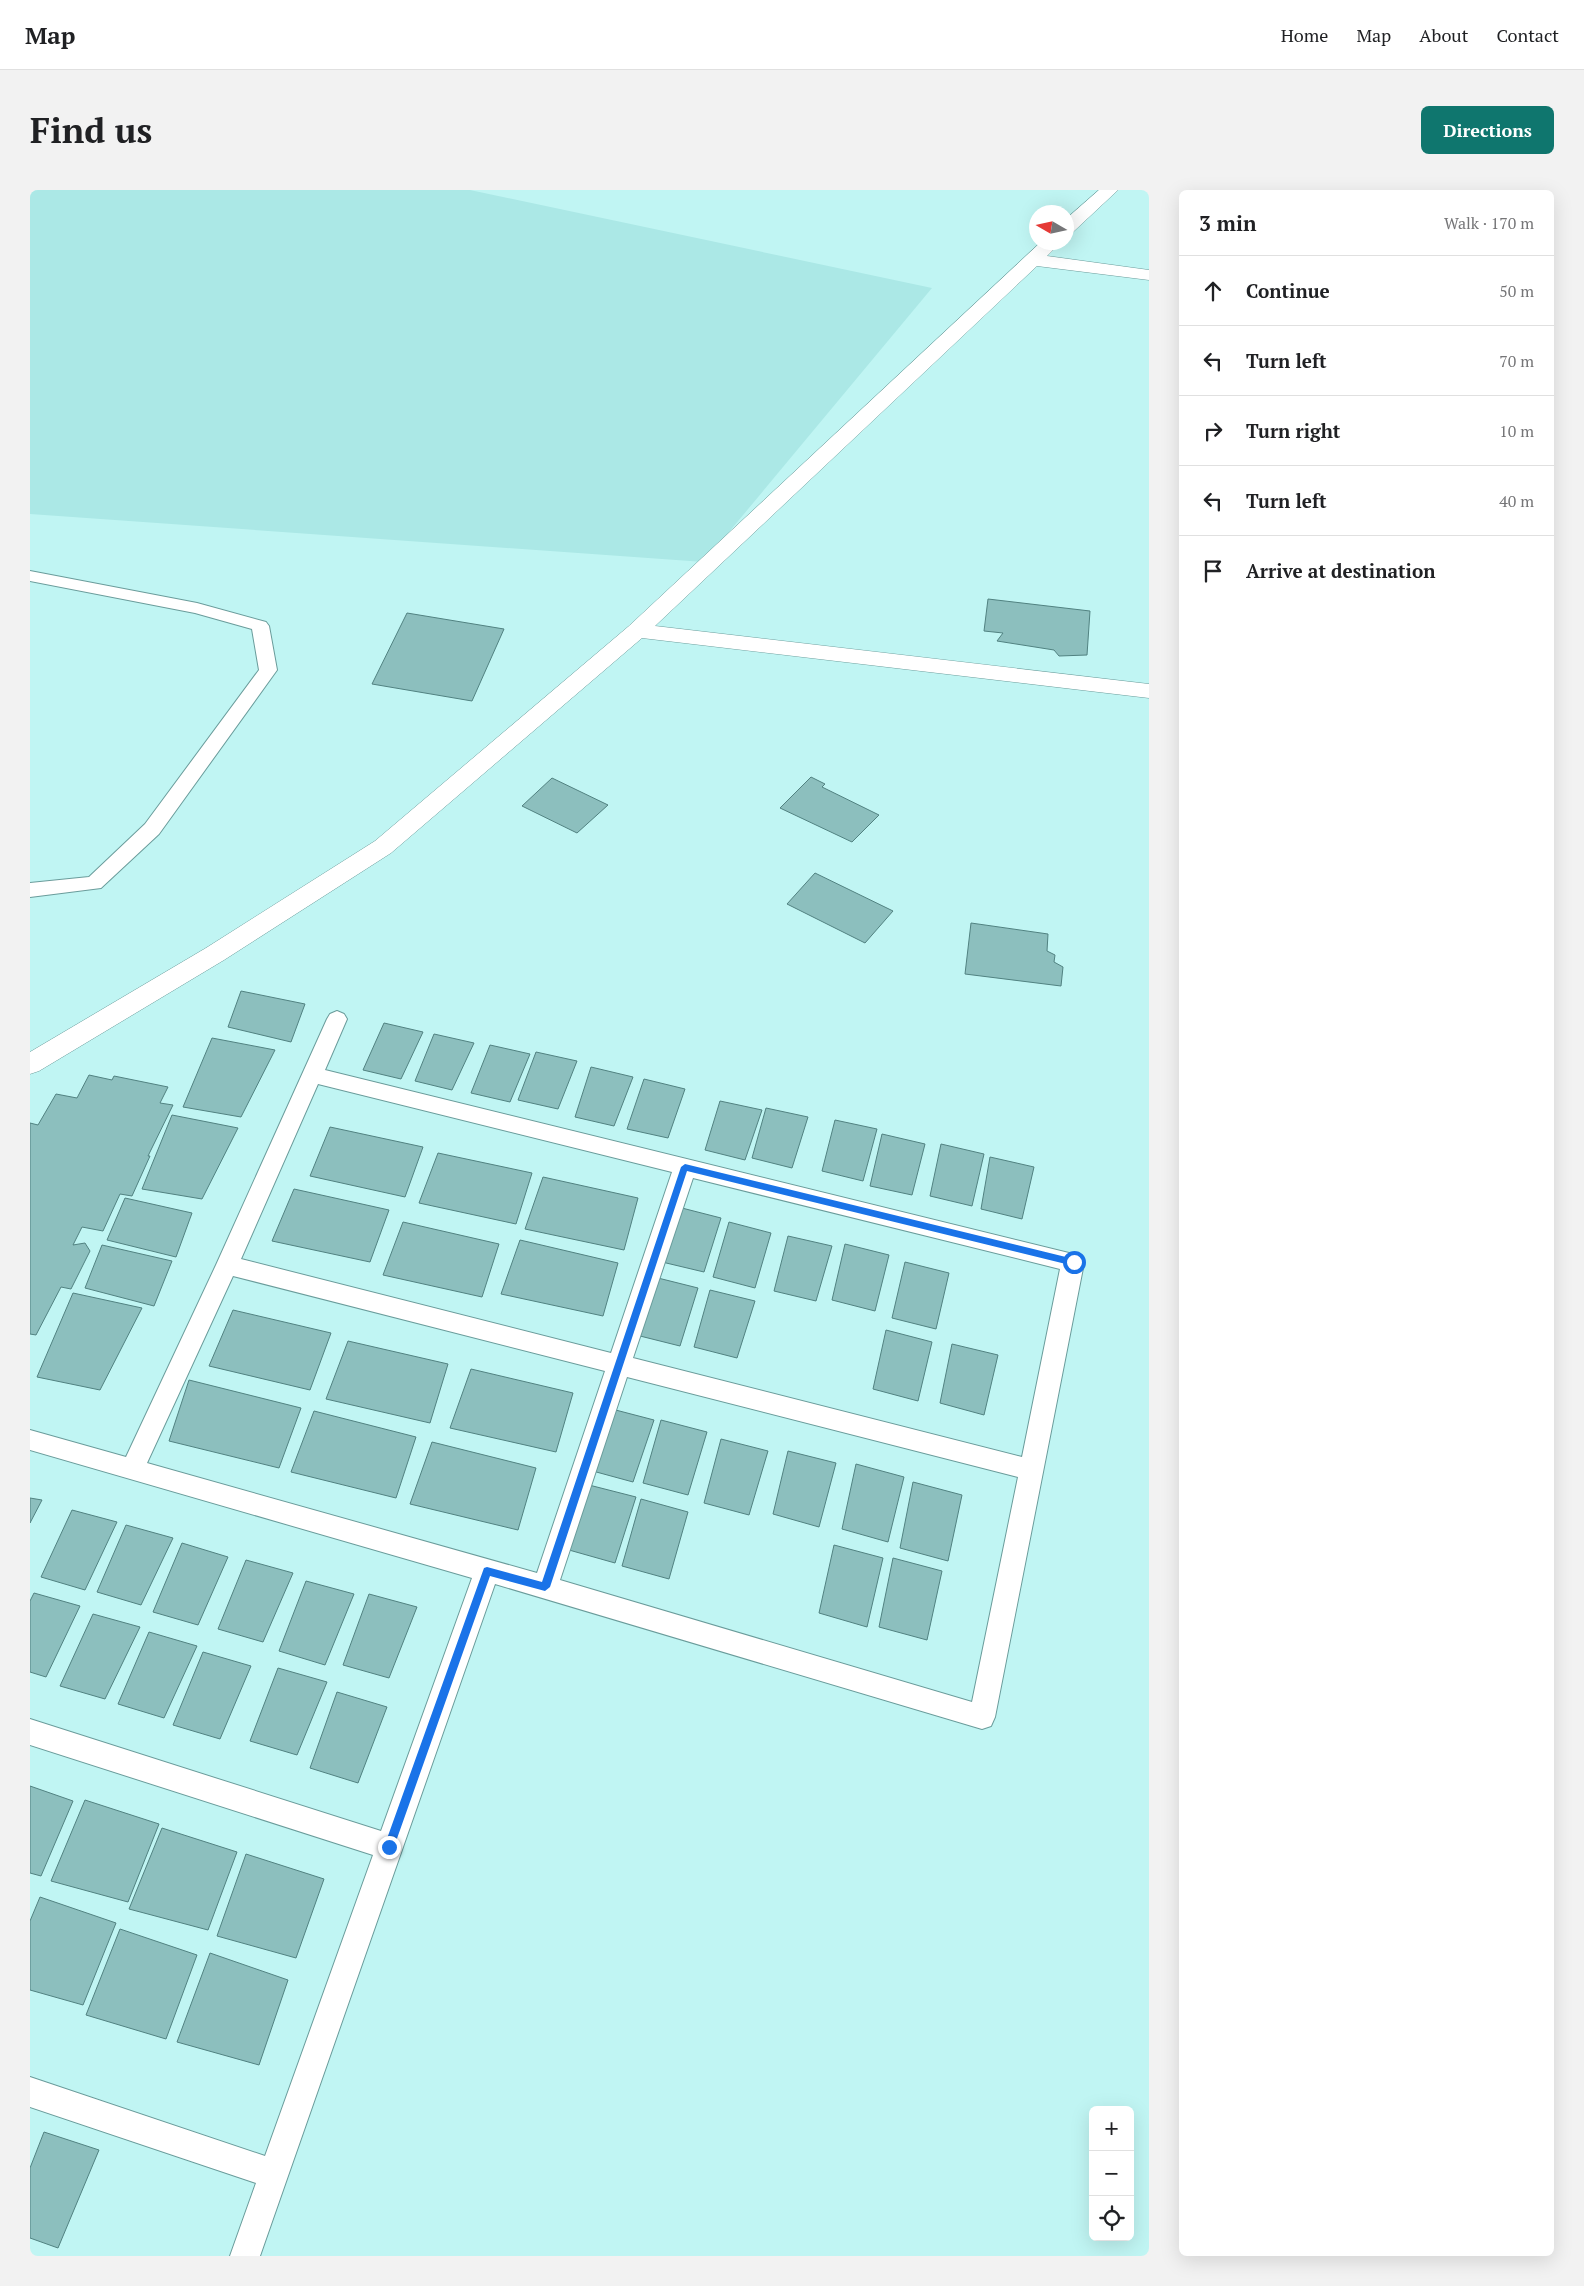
<!DOCTYPE html>
<html lang="en">
<head>
<meta charset="utf-8">
<style>
  body { margin:0; font-family:"PT Serif",serif; background:#f2f2f2; color:#202124 }
  .controls { position:absolute; right:15px; bottom:15px; display:grid; overflow:hidden; border-radius:8px; box-shadow:0 5px 20px #0002 }
  .controls button { width:45px; height:45px; display:grid; place-items:center; padding:0; border:0; border-bottom:1px solid #e0e0e0; background:#fff; color:#202124; font:25px sans-serif }
  .compass { position:absolute; left:999px; top:15px; width:45px; height:45px; border-radius:50%; background:#fff; box-shadow:0 5px 20px #0002; rotate:279deg }
  .stop { position:absolute; width:15px; height:15px; margin:-11px; border:4px solid #1a73e8; border-radius:50%; background:#fff }
  .stop.end { background:#1a73e8; border-color:#fff; box-shadow:0 1px 5px #0008 }
  .list { margin:0; padding:0; list-style:none }
  h2 { display:flex; justify-content:space-between; align-items:center; height:65px; margin:0; padding:0 20px; font-size:21px }
  h2 small { font-size:16px; font-weight:400; color:#757577 }
  .list li { display:grid; grid-template-columns:32px 1fr auto; gap:15px; align-items:center; box-sizing:border-box; height:70px; padding:0 20px; border-top:1px solid #e0e0e0 }
  .list b { display:block; font-size:19px; white-space:nowrap }
  .list em { font-size:16px; font-style:normal; color:#757577 }
  .icon { flex:none; width:28px; height:28px; fill:none; stroke:currentColor; stroke-width:2; stroke-linecap:round; stroke-linejoin:round }
  .map { position:relative; flex:none; width:1119px; height:2066px; overflow:hidden; border-radius:8px }
  header { display:flex; align-items:center; gap:30px; box-sizing:border-box; height:70px; padding:0 25px; background:#fff; border-bottom:1px solid #e0e0e0 }
  header strong { font-size:24px }
  nav { display:flex; gap:28px; margin-inline-start:auto; font-size:18px }
  .intro { display:flex; align-items:center; justify-content:space-between; box-sizing:border-box; height:120px; padding:0 30px }
  h1 { margin:0; font-size:35px }
  .button { padding:12px 22px; border-radius:8px; background:#0f766e; color:#fff; font-size:18px; font-weight:700 }
  main { display:flex; gap:30px; padding:0 30px }
  aside { flex:1; background:#fff; border-radius:8px; box-shadow:0 5px 20px #0002 }
  .map>svg:first-child { display:block }
  .built { fill:#abe8e6 }
  .building { fill:#8cbfbe; stroke:#518281 }
  .lines { fill:none; stroke-linecap:round; stroke-linejoin:round }
  .service-casing { stroke:#6a9c9b; stroke-width:2 }
  .minor-casing { stroke:#6a9c9b; stroke-width:1 }
  .service { fill:#fff; fill-rule:evenodd }
  .minor { fill:#fff; fill-rule:evenodd }
  .route { fill:#1a73e8 }
</style>
</head>
<body>
<header>
<strong>Map</strong>
<nav><a>Home</a><a>Map</a><a>About</a><a>Contact</a></nav>
</header>
<div class="intro"><h1>Find us</h1><a class="button">Directions</a></div>
<main>
<div class="map">
<svg width="1119" height="2066" viewBox="0 0 1119 2066">
  <rect width="100%" height="100%" fill="#c0f5f3"/>
  <path class="built" d="M 0,0 L 440,0 L 902,98 L 674,372 L 0,324 Z"/>
  <path class="building" d="M 958,409 L 1060,421 L 1057,465 L 1029,466 L 1024,460 L 967,451 L 973,443 L 954,441 Z
    M 377,423 L 474,439 L 442,511 L 342,494 Z
    M 781,587 L 795,594 L 792,597 L 849,625 L 822,652 L 750,618 Z
    M 522,588 L 578,615 L 547,643 L 492,616 Z
    M 785,683 L 863,721 L 835,753 L 757,714 Z
    M 941,733 L 1018,744 L 1017,761 L 1025,765 L 1024,772 L 1033,777 L 1031,796 L 935,784 Z
    M 211,801 L 275,814 L 261,852 L 198,837 Z
    M 354,833 L 393,842 L 371,889 L 333,880 Z
    M 404,844 L 444,853 L 422,900 L 385,891 Z
    M 182,848 L 245,860 L 211,927 L 153,917 Z
    M 460,855 L 500,864 L 480,912 L 441,903 Z
    M 506,862 L 547,871 L 528,919 L 488,910 Z
    M 561,877 L 603,887 L 584,936 L 545,927 Z
    M 59,885 L 82,890 L 84,886 L 138,897 L 130,913 L 143,915 L 118,966 L 120,966 L 102,1006 L 90,1004 L 73,1041 L 52,1037 L 43,1055 L 55,1053 L 60,1061 L 41,1099 L 31,1097 L 6,1145 L 0,1144 L 0,933 L 8,935 L 26,904 L 47,908 Z
    M 614,889 L 655,899 L 638,948 L 597,939 Z
    M 690,911 L 732,920 L 715,970 L 675,960 Z
    M 736,918 L 778,927 L 762,978 L 722,968 Z
    M 142,925 L 208,938 L 172,1009 L 112,999 Z
    M 805,930 L 847,939 L 833,991 L 792,981 Z
    M 300,937 L 393,957 L 375,1007 L 280,986 Z
    M 852,944 L 895,954 L 882,1005 L 840,996 Z
    M 911,954 L 954,964 L 942,1016 L 900,1006 Z
    M 408,963 L 502,983 L 486,1034 L 389,1013 Z
    M 960,967 L 1004,977 L 992,1029 L 951,1019 Z
    M 513,987 L 608,1008 L 594,1060 L 495,1039 Z
    M 264,999 L 359,1020 L 340,1072 L 242,1051 Z
    M 95,1008 L 162,1023 L 146,1067 L 77,1050 Z
    M 648,1017 L 691,1028 L 674,1082 L 632,1072 Z
    M 373,1032 L 469,1054 L 452,1107 L 353,1085 Z
    M 699,1032 L 741,1043 L 725,1098 L 683,1087 Z
    M 758,1046 L 802,1056 L 786,1111 L 744,1101 Z
    M 490,1050 L 588,1073 L 573,1126 L 471,1104 Z
    M 815,1054 L 859,1065 L 845,1121 L 802,1110 Z
    M 72,1055 L 142,1071 L 124,1116 L 55,1098 Z
    M 875,1072 L 919,1083 L 906,1139 L 862,1128 Z
    M 624,1087 L 668,1098 L 650,1156 L 606,1145 Z
    M 680,1100 L 725,1111 L 707,1168 L 664,1157 Z
    M 43,1103 L 112,1118 L 70,1200 L 7,1187 Z
    M 203,1120 L 301,1143 L 280,1200 L 179,1176 Z
    M 856,1140 L 902,1152 L 888,1211 L 843,1199 Z
    M 318,1151 L 418,1174 L 400,1233 L 296,1209 Z
    M 922,1154 L 968,1165 L 954,1225 L 910,1213 Z
    M 441,1179 L 543,1203 L 526,1262 L 420,1238 Z
    M 159,1190 L 271,1218 L 249,1278 L 139,1251 Z
    M 578,1218 L 624,1230 L 603,1292 L 559,1280 Z
    M 284,1221 L 386,1247 L 366,1308 L 261,1282 Z
    M 631,1230 L 677,1242 L 658,1305 L 613,1293 Z
    M 691,1249 L 738,1261 L 719,1325 L 674,1313 Z
    M 402,1252 L 506,1278 L 488,1340 L 380,1314 Z
    M 758,1261 L 806,1273 L 789,1337 L 743,1324 Z
    M 826,1274 L 874,1287 L 858,1352 L 812,1339 Z
    M 883,1292 L 932,1305 L 918,1371 L 870,1358 Z
    M 559,1295 L 606,1307 L 585,1373 L 539,1360 Z
    M 0,1308 L 12,1310 L 0,1333 Z
    M 611,1309 L 658,1322 L 639,1389 L 592,1376 Z
    M 42,1320 L 87,1332 L 55,1400 L 11,1387 Z
    M 96,1335 L 143,1348 L 111,1415 L 67,1402 Z
    M 152,1353 L 198,1367 L 168,1435 L 123,1422 Z
    M 804,1355 L 853,1368 L 837,1437 L 789,1423 Z
    M 863,1368 L 912,1381 L 897,1450 L 849,1437 Z
    M 216,1370 L 263,1383 L 233,1452 L 188,1439 Z
    M 276,1391 L 324,1404 L 295,1475 L 249,1461 Z
    M 4,1403 L 50,1416 L 16,1487 L 0,1482 L 0,1411 Z
    M 339,1404 L 387,1417 L 359,1488 L 313,1475 Z
    M 63,1424 L 110,1437 L 75,1509 L 30,1496 Z
    M 119,1442 L 167,1456 L 134,1528 L 88,1514 Z
    M 173,1462 L 221,1476 L 190,1549 L 143,1535 Z
    M 248,1478 L 297,1492 L 267,1565 L 220,1551 Z
    M 307,1502 L 357,1517 L 328,1593 L 280,1578 Z
    M 0,1596 L 43,1611 L 11,1686 L 0,1683 Z
    M 55,1610 L 129,1634 L 98,1712 L 21,1691 Z
    M 132,1638 L 207,1662 L 178,1740 L 99,1719 Z
    M 216,1664 L 294,1689 L 266,1768 L 187,1746 Z
    M 10,1707 L 86,1733 L 53,1815 L 0,1800 L 0,1731 Z
    M 90,1739 L 167,1765 L 136,1849 L 56,1825 Z
    M 180,1763 L 258,1790 L 229,1875 L 147,1852 Z
    M 14,1942 L 69,1960 L 28,2058 L 0,2048 L 0,1978 Z"/>
  <g class="lines">
    <defs>
      <path id="service" d="M 0,381 L 167,413 L 236,432 L 239,436 L 247,480 L 129,644 L 71,698 L 0,707 L 0,693 L 59,687 L 115,634 L 229,480 L 222,439 L 165,423 L 0,391 Z
        M 307,821 L 314,824 L 317,829 L 295,880 L 1043,1064 L 1051,1066 L 1054,1073 L 965,1527 L 961,1536 L 952,1539 L 465,1394 L 230,2066 L 200,2066 L 226,1993 L 0,1917 L 0,1887 L 235,1966 L 343,1665 L 0,1555 L 0,1529 L 351,1641 L 442,1388 L 0,1260 L 0,1240 L 96,1267 L 186,1075 L 297,829 L 300,824 ZM 288,894 L 642,982 L 581,1163 L 211,1069 ZM 663,988 L 1030,1079 L 992,1267 L 603,1168 ZM 203,1086 L 575,1181 L 507,1383 L 117,1273 ZM 597,1187 L 988,1287 L 942,1512 L 530,1390 Z"/>
      <path id="minor" d="M 1069,0 L 1088,0 L 1042,43 L 1036,44 L 1036,29 Z
        M 1011,52 L 1031,52 L 1017,66 L 1119,80 L 1119,90 L 1007,76 L 625,436 L 1119,494 L 1119,508 L 612,448 L 361,663 L 194,770 L 9,881 L 0,884 L 0,862 L 176,758 L 345,651 L 599,436 Z"/>
    </defs>
    <use href="#service" class="service-casing"/>
    <use href="#minor" class="minor-casing"/>
    <use href="#service" class="service"/>
    <use href="#minor" class="minor"/>
  </g>
  <path class="route" d="M 655,974 L 1044,1069 L 1048,1072 L 1044,1076 L 657,981 L 520,1397 L 515,1401 L 460,1386 L 364,1657 L 359,1662 L 356,1661 L 354,1657 L 454,1378 L 457,1377 L 512,1392 L 651,977 Z"/>
</svg>
<div class="controls">
<button>+</button>
<button>−</button>
<button><svg class="icon" aria-label="locate" viewBox="0 0 24 24"><circle cx="12" cy="12" r="6"/><path d="M12 2v4M12 18v4M2 12h4M18 12h4"/></svg></button>
</div>
<svg class="compass" viewBox="-18 -18 36 36"><path d="M0-13l5 13h-10z" fill="#e53935"/><path d="M0 13l5-13h-10z" fill="#757577"/></svg>
<div class="stop" style="left:1044px;top:1072px"></div>
<div class="stop end" style="left:359px;top:1657px"></div>
</div>
<aside>
<h2>3 min<small>Walk · 170 m</small></h2>
<ul class="list">
<li><svg class="icon" aria-label="ahead" viewBox="0 0 24 24"><path d="M12 20V5M6 11l6-6 6 6"/></svg><div><b>Continue</b></div><em>50 m</em></li>
<li><svg class="icon" aria-label="left" viewBox="0 0 24 24"><path d="M17 20v-9H6M10 6l-5 5 5 5"/></svg><div><b>Turn left</b></div><em>70 m</em></li>
<li><svg class="icon" aria-label="right" viewBox="0 0 24 24"><path d="M7 20v-9h11M14 6l5 5-5 5"/></svg><div><b>Turn right</b></div><em>10 m</em></li>
<li><svg class="icon" aria-label="left" viewBox="0 0 24 24"><path d="M17 20v-9H6M10 6l-5 5 5 5"/></svg><div><b>Turn left</b></div><em>40 m</em></li>
<li><svg class="icon" aria-label="arrive" viewBox="0 0 24 24"><path d="M6 21V4h12l-3 4 3 4H6"/></svg><div><b>Arrive at destination</b></div></li>
</ul>
</aside>
</main>
</body>
</html>
